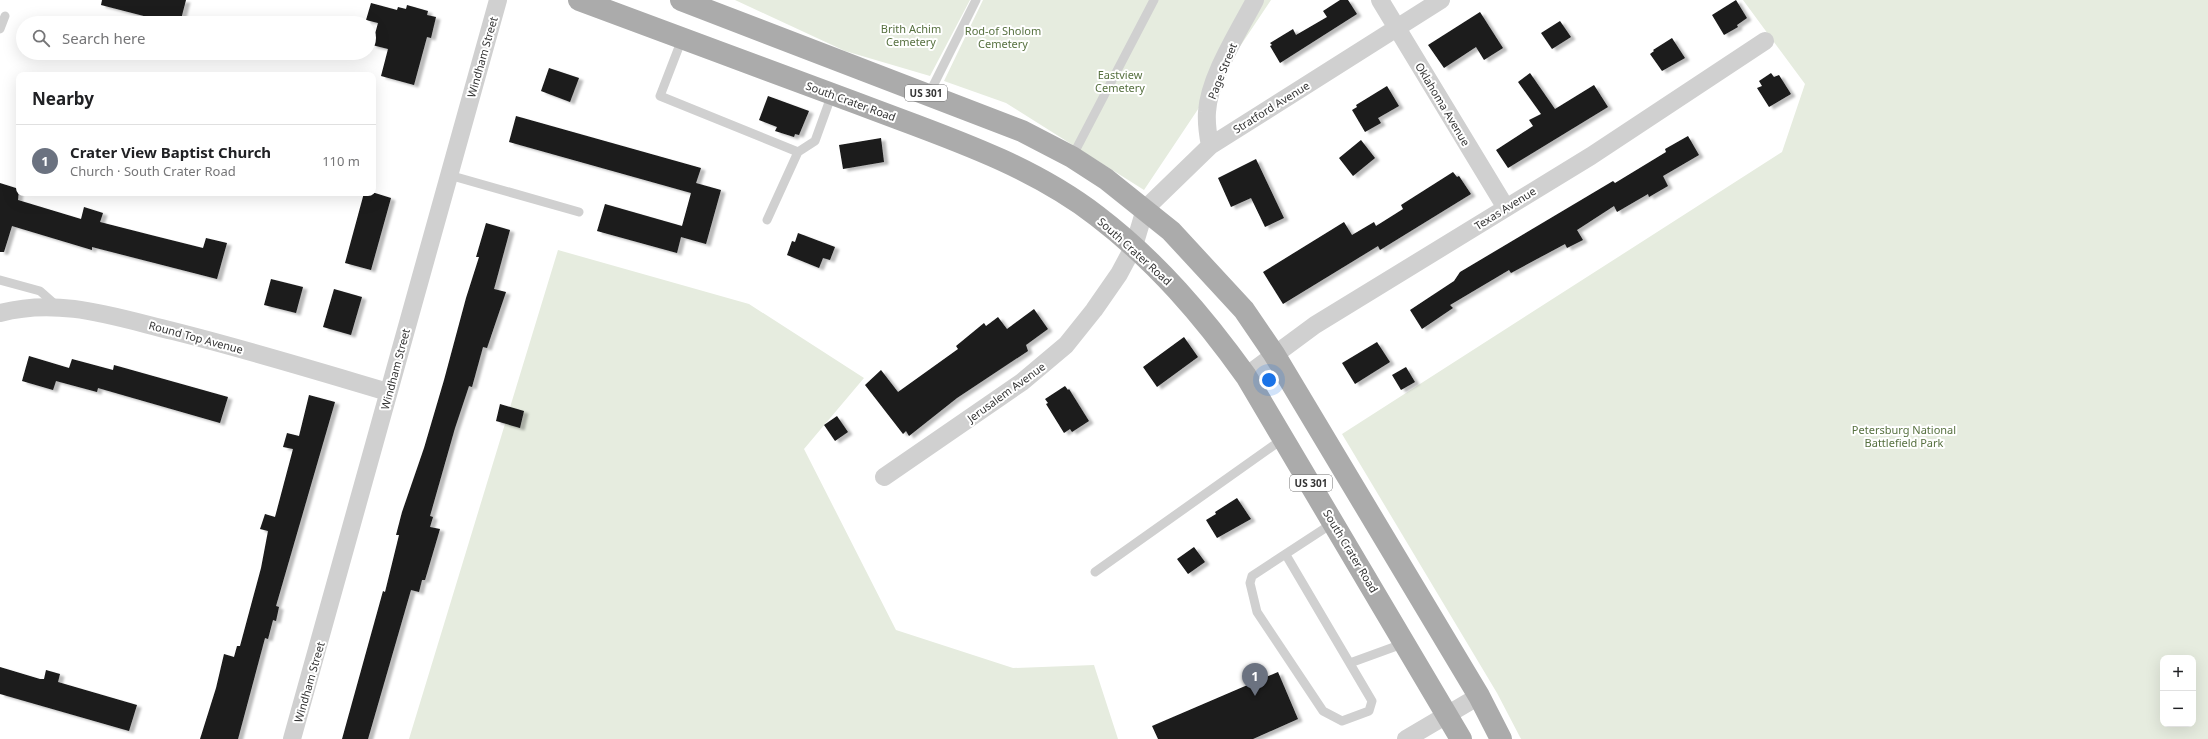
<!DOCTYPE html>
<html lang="en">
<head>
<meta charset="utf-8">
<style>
  body { margin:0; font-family:"Noto Sans",sans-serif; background:#f6f6f6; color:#202124 }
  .controls { position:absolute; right:12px; bottom:12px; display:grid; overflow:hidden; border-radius:8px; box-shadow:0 4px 16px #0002 }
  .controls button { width:36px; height:36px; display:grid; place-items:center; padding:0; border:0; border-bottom:1px solid #e0e0e0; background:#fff; color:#202124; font:20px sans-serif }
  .you { position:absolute; left:1269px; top:380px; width:14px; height:14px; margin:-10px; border:3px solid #fff; border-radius:50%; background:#1a73e8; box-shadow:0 0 0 6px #1a73e833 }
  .badge { display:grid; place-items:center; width:26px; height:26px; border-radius:50%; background:#1a73e8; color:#fff; font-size:13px; font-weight:700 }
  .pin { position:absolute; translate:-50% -33px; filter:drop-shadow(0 1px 2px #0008) }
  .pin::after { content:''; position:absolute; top:21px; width:14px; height:12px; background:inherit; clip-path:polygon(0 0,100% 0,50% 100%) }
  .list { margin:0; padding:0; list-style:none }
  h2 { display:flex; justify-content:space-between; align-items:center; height:52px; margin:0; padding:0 16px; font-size:17px }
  h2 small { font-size:13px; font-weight:400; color:#757577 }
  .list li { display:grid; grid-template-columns:26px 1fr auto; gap:12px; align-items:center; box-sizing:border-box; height:72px; padding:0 16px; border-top:1px solid #e0e0e0 }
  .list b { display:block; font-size:15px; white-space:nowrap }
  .list p { margin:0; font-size:13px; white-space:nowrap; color:#757577 }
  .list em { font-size:13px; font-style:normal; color:#757577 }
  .icon { flex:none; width:22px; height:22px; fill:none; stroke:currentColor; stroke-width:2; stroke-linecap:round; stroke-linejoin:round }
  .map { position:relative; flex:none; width:2208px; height:739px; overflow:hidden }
  .search { position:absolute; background:#fff; box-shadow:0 4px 16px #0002; left:16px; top:16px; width:360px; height:44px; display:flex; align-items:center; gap:10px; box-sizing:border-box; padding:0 14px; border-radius:22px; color:#757577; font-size:15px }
  .panel { position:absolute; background:#fff; box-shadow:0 4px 16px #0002; left:16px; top:72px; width:360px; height:124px; border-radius:8px }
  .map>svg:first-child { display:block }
  .green { fill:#e6ecdf; fill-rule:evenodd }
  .building { fill:#1a1a1a; filter:url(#shadow) }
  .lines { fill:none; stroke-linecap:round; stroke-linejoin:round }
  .lane { stroke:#d0d0d0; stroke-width:9 }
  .street { stroke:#d0d0d0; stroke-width:18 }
  .primary { stroke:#ababab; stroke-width:22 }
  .labels { text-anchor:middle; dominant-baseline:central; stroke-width:4; stroke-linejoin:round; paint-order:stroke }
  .shield { fill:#fff; stroke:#707070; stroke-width:1 }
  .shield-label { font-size:10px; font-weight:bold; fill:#333 }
  .park-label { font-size:11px; fill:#56703f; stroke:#fff }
  .street-label { font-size:11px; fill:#333; stroke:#fff }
</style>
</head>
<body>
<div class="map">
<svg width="2208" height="739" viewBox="0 0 2208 739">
  <defs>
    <filter id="shadow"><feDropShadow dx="4.5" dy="2.5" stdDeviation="1" flood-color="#0004"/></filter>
  </defs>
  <rect width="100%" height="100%" fill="#fff"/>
  <path class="green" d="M 735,0 L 970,0 L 930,76 L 845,51 Z
    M 983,0 L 1271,0 L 1144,190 L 1006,103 L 944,81 Z
    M 1743,0 L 2208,0 L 2208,739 L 1521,739 L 1497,693 L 1342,434 L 1782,152 L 1805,84 ZM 2163,658 L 2193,658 L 2193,724 L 2163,724 Z
    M 558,250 L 749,304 L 864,378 L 804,449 L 896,630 L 1013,668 L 1094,665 L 1118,739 L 409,739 Z"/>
  <path class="building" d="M 102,0 L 186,0 L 180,23 L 171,23 L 101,5 Z
    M 1340,0 L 1348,0 L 1357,14 L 1280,63 L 1270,46 L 1272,45 L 1270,43 L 1293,29 L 1296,35 L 1327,17 L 1323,11 Z
    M 1736,0 L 1747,18 L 1737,25 L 1738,27 L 1724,35 L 1712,15 Z
    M 371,3 L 397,10 L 398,7 L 406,9 L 407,5 L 428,11 L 427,15 L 436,17 L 431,38 L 427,37 L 414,85 L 381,76 L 388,49 L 372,45 L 378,23 L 366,20 Z
    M 1480,12 L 1503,48 L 1484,60 L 1476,47 L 1444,68 L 1428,45 Z
    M 1560,21 L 1571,37 L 1552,49 L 1541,33 Z
    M 1672,38 L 1685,58 L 1662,71 L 1650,54 L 1654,51 L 1653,50 Z
    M 549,68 L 579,78 L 570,102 L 541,91 Z
    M 1530,73 L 1555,109 L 1594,85 L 1608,107 L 1508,168 L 1496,150 L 1533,126 L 1529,120 L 1541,114 L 1518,82 Z
    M 1771,73 L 1774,77 L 1779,75 L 1791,94 L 1769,107 L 1757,88 L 1762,86 L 1759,81 Z
    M 1387,86 L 1399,106 L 1378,118 L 1381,123 L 1365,132 L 1352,110 L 1357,107 L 1356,105 Z
    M 768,96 L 809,111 L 799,135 L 795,134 L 794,137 L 775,131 L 777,127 L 759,120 Z
    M 516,116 L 701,168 L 696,183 L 721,190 L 706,244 L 681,237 L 677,253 L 597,231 L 605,204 L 682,226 L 691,193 L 509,142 Z
    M 1688,136 L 1699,155 L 1663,176 L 1668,186 L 1649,197 L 1648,194 L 1617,212 L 1614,206 L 1577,230 L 1583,240 L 1567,248 L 1565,244 L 1511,273 L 1509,270 L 1450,305 L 1453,308 L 1422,329 L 1410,310 L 1454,281 L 1460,272 L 1613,181 L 1615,183 L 1666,152 L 1665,149 Z
    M 881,138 L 884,162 L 843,169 L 839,145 Z
    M 1361,140 L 1375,158 L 1353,176 L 1339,158 Z
    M 1256,159 L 1284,218 L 1265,227 L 1251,198 L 1231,207 L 1218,178 Z
    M 1453,172 L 1457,177 L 1459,176 L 1471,194 L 1380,250 L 1378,246 L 1283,304 L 1263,272 L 1344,222 L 1352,235 L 1374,222 L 1376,226 L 1403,209 L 1401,205 Z
    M 0,183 L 19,189 L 18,200 L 81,219 L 84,207 L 103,213 L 100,222 L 151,235 L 203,248 L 206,238 L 227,243 L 217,279 L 92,247 L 92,250 L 12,226 L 4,252 L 0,252 Z
    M 364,193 L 375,193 L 391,198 L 371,270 L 345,263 Z
    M 486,223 L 510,230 L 494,289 L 506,292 L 487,348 L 483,347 L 472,387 L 469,386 L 455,428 L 430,516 L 433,517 L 430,527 L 440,529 L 425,580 L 422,580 L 419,592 L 411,590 L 368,739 L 342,739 L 383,591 L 385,592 L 399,535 L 396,535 L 402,512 L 424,448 L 444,380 L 466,298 L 479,257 L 476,257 Z
    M 798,233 L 835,247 L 830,260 L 823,258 L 819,268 L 787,255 L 792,241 L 795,242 Z
    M 271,279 L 303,287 L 296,313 L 264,305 Z
    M 334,289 L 362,297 L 351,335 L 323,327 Z
    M 1034,309 L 1048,329 L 1026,345 L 1028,351 L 957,398 L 909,436 L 906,431 L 903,434 L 865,385 L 881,370 L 898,392 L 958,349 L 956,346 L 984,323 L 986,326 L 998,317 L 1007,329 Z
    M 1184,337 L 1198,357 L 1157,387 L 1143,367 Z
    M 1377,342 L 1390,362 L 1355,384 L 1342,363 Z
    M 29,356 L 69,368 L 72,359 L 113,370 L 114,365 L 228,397 L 220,423 L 98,388 L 97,392 L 56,381 L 53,390 L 22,381 Z
    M 1406,367 L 1415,382 L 1401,390 L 1392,375 Z
    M 1065,386 L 1068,390 L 1069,389 L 1089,421 L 1072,432 L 1070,429 L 1064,433 L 1046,404 L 1048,403 L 1045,399 Z
    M 309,395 L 335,402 L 276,606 L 279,607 L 276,621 L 273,620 L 268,639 L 265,638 L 238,739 L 200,739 L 216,688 L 224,654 L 234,657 L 237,646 L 240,646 L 261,568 L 268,531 L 260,529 L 265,514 L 275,517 L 293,449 L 283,447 L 287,433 L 299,436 Z
    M 500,404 L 524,411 L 520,428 L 496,421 Z
    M 837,416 L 848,432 L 835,441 L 824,425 Z
    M 1237,498 L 1251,519 L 1217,538 L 1206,520 L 1216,514 L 1215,512 Z
    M 1194,547 L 1205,562 L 1188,574 L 1177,559 Z
    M 0,667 L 40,679 L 44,679 L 46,670 L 60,674 L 58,682 L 137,705 L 129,731 L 0,694 Z
    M 1278,672 L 1298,719 L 1253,739 L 1158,739 L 1152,726 Z"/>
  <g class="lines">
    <path class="lane" d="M 0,29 L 5,16
      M 682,39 L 660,96 L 798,152
      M 929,94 L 976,0
      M 1072,157 L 1154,0
      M 449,175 L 579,212
      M 767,220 L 798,152 L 815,141 L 832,94
      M 0,280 L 40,291 L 57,306
      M 1286,555 L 1372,701 L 1369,711 L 1342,721 L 1323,711 L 1257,612 L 1250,583 L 1252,576 L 1333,523
      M 1095,572 L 1284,438
      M 1350,663 L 1405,643"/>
    <path class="street" d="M 1380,0 L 1506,208
      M 1210,146 C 1208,135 1206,124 1207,112 C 1209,77 1239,31 1255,0
      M 0,313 C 59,297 115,317 173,331 C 245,349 317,371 388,392
      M 1246,376 L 1315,325 L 1591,156 L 1765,41
      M 884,477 L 1022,382 L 1066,345 L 1094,310 L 1119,274 L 1134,246 L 1145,209 L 1210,146 L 1441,0
      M 292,739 L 498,0
      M 1406,739 L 1479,696"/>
    <path class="primary" d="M 579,0 C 672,35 766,69 859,104 C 940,135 1027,162 1097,216 C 1156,261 1203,316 1246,376 L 1461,739
      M 681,0 L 1022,131 L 1072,157 L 1106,179 L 1171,231 L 1244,310 L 1274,354 L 1479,696 L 1501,739"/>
  </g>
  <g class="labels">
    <g class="shield">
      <rect x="905" y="85" width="42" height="16" rx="3"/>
      <rect x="1290" y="475" width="42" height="16" rx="3"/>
    </g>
    <g class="shield-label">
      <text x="926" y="93">US 301</text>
      <text x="1311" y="483">US 301</text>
    </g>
    <g class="park-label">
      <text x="911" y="28">Brith Achim<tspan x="911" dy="13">Cemetery</tspan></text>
      <text x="1003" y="30">Rod-of Sholom<tspan x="1003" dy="13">Cemetery</tspan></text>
      <text x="1120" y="74">Eastview<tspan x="1120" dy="13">Cemetery</tspan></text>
      <text x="1904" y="429">Petersburg National<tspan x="1904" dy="13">Battlefield Park</tspan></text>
    </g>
    <g class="street-label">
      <text transform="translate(482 57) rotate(-74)">Windham Street</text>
      <text transform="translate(1222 71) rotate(-68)">Page Street</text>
      <text transform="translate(851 101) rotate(20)">South Crater Road</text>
      <text transform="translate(1443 104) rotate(59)">Oklahoma Avenue</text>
      <text transform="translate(1271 107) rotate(-32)">Stratford Avenue</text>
      <text transform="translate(1505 208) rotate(-32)">Texas Avenue</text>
      <text transform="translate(1135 251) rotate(42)">South Crater Road</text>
      <text transform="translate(196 337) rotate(15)">Round Top Avenue</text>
      <text transform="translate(395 369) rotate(-75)">Windham Street</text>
      <text transform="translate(1006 392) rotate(-36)">Jerusalem Avenue</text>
      <text transform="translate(1351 551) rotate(59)">South Crater Road</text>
      <text transform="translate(309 682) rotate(-74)">Windham Street</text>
    </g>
  </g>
</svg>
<div class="controls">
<button>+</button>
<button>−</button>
</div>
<div class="you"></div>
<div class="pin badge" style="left:1255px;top:696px;background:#6b7280">1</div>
<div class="search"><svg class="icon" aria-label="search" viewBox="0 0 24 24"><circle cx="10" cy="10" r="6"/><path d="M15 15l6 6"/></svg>Search here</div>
<section class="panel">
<h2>Nearby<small></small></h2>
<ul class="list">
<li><span class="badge" style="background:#6b7280">1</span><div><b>Crater View Baptist Church</b><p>Church · South Crater Road</p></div><em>110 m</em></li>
</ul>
</section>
</div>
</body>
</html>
